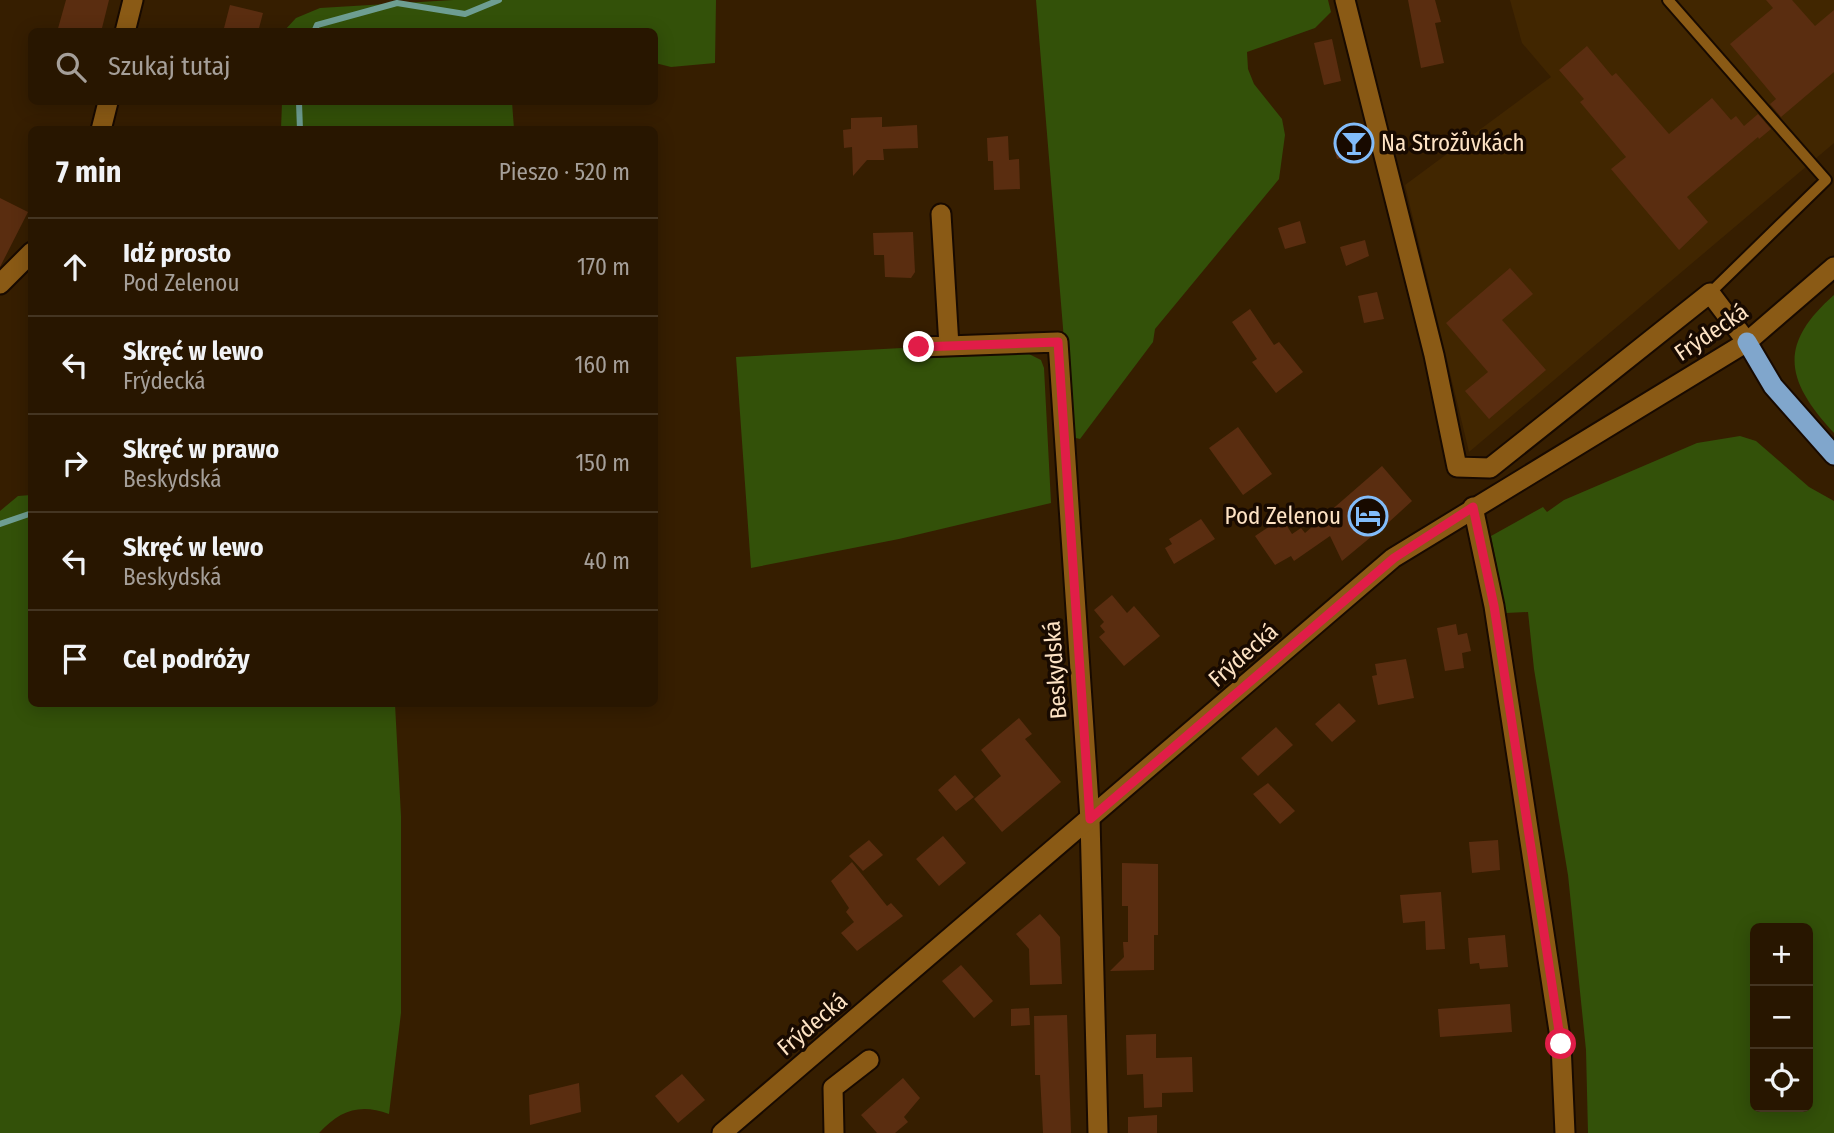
<!DOCTYPE html>
<html lang="pl">
<head>
<meta charset="utf-8">
<style>
  body { margin:0; font-family:"Fira Sans Condensed",sans-serif; background:#301f0a; color:#f1f3f6 }
  .controls { position:absolute; right:21px; bottom:21px; display:grid; overflow:hidden; border-radius:10px; box-shadow:0 4px 18px #0003 }
  .controls button { width:63px; height:63px; display:grid; place-items:center; padding:0; border:0; border-bottom:2px solid #443522; background:#281600; color:#f1f3f6; font:35px sans-serif }
  .stop { position:absolute; width:21px; height:21px; margin:-16px; border:5px solid #e11d48; border-radius:50%; background:#fff }
  .stop.end { background:#e11d48; border-color:#fff; box-shadow:0 2px 7px #0008 }
  .list { margin:0; padding:0; list-style:none }
  h2 { display:flex; justify-content:space-between; align-items:center; height:91px; margin:0; padding:0 28px; font-size:30px }
  h2 small { font-size:23px; font-weight:400; color:#a59f99 }
  .list li { display:grid; grid-template-columns:46px 1fr auto; gap:21px; align-items:center; box-sizing:border-box; height:98px; padding:0 28px; border-top:2px solid #443522 }
  .list b { display:block; font-size:26px; white-space:nowrap }
  .list p { margin:0; font-size:23px; white-space:nowrap; color:#a59f99 }
  .list em { font-size:23px; font-style:normal; color:#a59f99 }
  .icon { flex:none; width:38px; height:38px; fill:none; stroke:currentColor; stroke-width:2; stroke-linecap:round; stroke-linejoin:round }
  .map { position:relative; flex:none; width:1834px; height:1133px; overflow:hidden }
  .search { position:absolute; background:#281600; box-shadow:0 4px 18px #0003; left:28px; top:28px; width:630px; height:77px; display:flex; align-items:center; gap:18px; box-sizing:border-box; padding:0 24px; border-radius:10px; color:#a59f99; font-size:26px }
  .panel { position:absolute; background:#281600; box-shadow:0 4px 18px #0003; left:28px; top:126px; width:630px; height:581px; border-radius:10px }
  .map>svg:first-child { display:block }
  .built { fill:#412600 }
  .green { fill:#335109; fill-rule:evenodd }
  .lines { fill:none; stroke-linecap:round; stroke-linejoin:round }
  .stream { stroke:#6e9e92; stroke-width:6 }
  .building { fill:#5a2d10 }
  .service-casing { stroke:#180a00; stroke-width:14 }
  .minor-casing { stroke:#180a00; stroke-width:23 }
  .secondary-casing { stroke:#180a00; stroke-width:23 }
  .trunk-casing { stroke:#180a00; stroke-width:23 }
  .service { stroke:#8a5a15; stroke-width:10 }
  .minor { stroke:#8a5a15; stroke-width:19 }
  .secondary { stroke:#8a5a15; stroke-width:19 }
  .trunk { stroke:#80a6cc; stroke-width:19 }
  .route { stroke:#e11d48; stroke-width:9 }
  .labels { text-anchor:middle; dominant-baseline:central; stroke-width:7; stroke-linejoin:round; paint-order:stroke }
  .poi-label { font-size:23px; fill:#fee3c4; stroke:#180a00; text-anchor:start }
  .street-label { font-size:23px; fill:#fee3c4; stroke:#180a00 }
</style>
</head>
<body>
<div class="map">
<svg width="1834" height="1133" viewBox="0 0 1834 1133">
  <rect width="100%" height="100%" fill="#361e00"/>
  <path class="built" d="M 1510,0 L 1834,0 L 1834,143 L 1469,452 L 1405,185 L 1551,77 L 1522,43 Z"/>
  <path class="green" d="M 453,0 L 716,0 L 715,63 L 671,67 L 655,63 L 654,32 L 284,31 L 296,18 L 320,8 Z
    M 1036,0 L 1328,0 L 1331,12 L 1315,28 L 1247,52 L 1248,69 L 1254,84 L 1282,119 L 1285,135 L 1279,179 L 1155,329 L 1153,342 L 1080,439 L 1072,437 Z
    M 282,102 L 512,102 L 514,129 L 281,129 Z
    M 1834,295 L 1834,433 C 1786,381 1777,345 1834,295 Z
    M 902,348 L 914,359 L 1027,353 L 1041,360 L 1044,368 L 1051,503 L 899,539 L 751,568 L 736,357 Z
    M 1740,436 L 1756,441 L 1809,487 L 1834,501 L 1834,1133 L 1588,1133 L 1586,1050 L 1568,875 L 1534,669 L 1528,612 L 1506,613 L 1491,536 L 1543,507 L 1547,512 L 1564,500 L 1697,443 ZM 1755,928 L 1808,928 L 1808,1107 L 1755,1107 Z
    M 31,495 L 32,704 L 395,704 L 401,816 L 401,1013 L 389,1114 C 360,1103 340,1110 319,1133 L 0,1133 L 0,511 L 18,496 Z"/>
  <g class="lines">
    <path class="stream" d="M 314,32 L 317,25 L 397,3 L 465,14 L 499,0
      M 299,102 L 300,130
      M 0,524 L 32,513"/>
  </g>
  <path class="building" d="M 66,0 L 109,0 L 101,32 L 57,32 Z
    M 1408,0 L 1435,0 L 1441,22 L 1435,23 L 1444,63 L 1421,68 Z
    M 1766,0 L 1792,0 L 1815,26 L 1834,10 L 1834,72 L 1781,117 L 1770,104 L 1776,99 L 1730,44 L 1773,8 Z
    M 230,5 L 263,13 L 258,32 L 223,32 Z
    M 1332,39 L 1341,81 L 1324,85 L 1314,43 Z
    M 1587,46 L 1612,76 L 1616,73 L 1669,134 L 1712,98 L 1731,120 L 1736,116 L 1744,126 L 1758,114 L 1771,129 L 1759,139 L 1758,137 L 1687,197 L 1708,222 L 1679,250 L 1611,169 L 1626,157 L 1580,102 L 1584,99 L 1559,70 Z
    M 882,117 L 882,127 L 917,125 L 918,148 L 883,149 L 884,160 L 867,160 L 853,176 L 852,147 L 844,148 L 843,130 L 851,129 L 851,118 Z
    M 1363,127 L 1368,153 L 1337,159 L 1333,143 L 1342,141 L 1340,132 Z
    M 1008,136 L 1009,160 L 1019,159 L 1020,189 L 994,190 L 993,161 L 988,161 L 987,138 Z
    M 0,198 L 28,212 L 0,267 Z
    M 1300,221 L 1306,243 L 1285,249 L 1278,228 Z
    M 913,232 L 915,272 L 911,278 L 885,277 L 884,255 L 874,255 L 873,233 Z
    M 1365,240 L 1369,256 L 1346,266 L 1340,247 Z
    M 1510,268 L 1533,294 L 1502,320 L 1546,370 L 1489,419 L 1465,391 L 1488,372 L 1446,323 Z
    M 1377,292 L 1384,319 L 1364,323 L 1358,296 Z
    M 1250,309 L 1274,345 L 1279,342 L 1303,372 L 1276,393 L 1252,362 L 1257,359 L 1232,322 Z
    M 1238,427 L 1272,474 L 1243,495 L 1209,448 Z
    M 1382,466 L 1412,501 L 1389,522 L 1342,561 L 1330,536 L 1294,561 L 1291,556 L 1275,565 L 1255,536 L 1282,518 L 1292,534 L 1301,528 L 1305,533 Z
    M 1201,519 L 1215,539 L 1174,564 L 1165,548 L 1172,544 L 1169,539 Z
    M 1112,595 L 1127,613 L 1134,606 L 1160,636 L 1124,666 L 1099,637 L 1105,632 L 1100,626 L 1104,622 L 1094,610 Z
    M 1456,624 L 1458,635 L 1467,633 L 1471,651 L 1462,653 L 1464,668 L 1445,671 L 1437,628 Z
    M 1406,659 L 1414,698 L 1378,705 L 1372,676 L 1377,675 L 1375,664 Z
    M 1339,703 L 1356,721 L 1332,742 L 1315,724 Z
    M 1019,718 L 1032,734 L 1025,739 L 1061,782 L 1002,832 L 974,799 L 1001,776 L 981,750 Z
    M 1276,727 L 1293,745 L 1258,776 L 1241,758 Z
    M 955,775 L 974,797 L 956,811 L 938,790 Z
    M 1268,783 L 1295,811 L 1280,824 L 1253,794 Z
    M 943,836 L 966,863 L 939,886 L 916,859 Z
    M 869,840 L 883,855 L 863,871 L 849,856 Z
    M 1498,840 L 1500,870 L 1472,873 L 1469,842 Z
    M 852,862 L 887,906 L 891,903 L 903,916 L 857,951 L 841,933 L 854,922 L 846,912 L 849,908 L 831,881 Z
    M 1122,863 L 1158,864 L 1158,935 L 1154,935 L 1154,970 L 1110,971 L 1124,957 L 1123,942 L 1128,942 L 1128,906 L 1122,906 Z
    M 1441,892 L 1445,949 L 1426,950 L 1425,921 L 1403,923 L 1400,895 Z
    M 1040,914 L 1060,937 L 1062,984 L 1030,985 L 1029,949 L 1016,934 Z
    M 1505,935 L 1508,967 L 1480,969 L 1479,963 L 1470,964 L 1468,938 Z
    M 961,965 L 993,1001 L 974,1018 L 942,981 Z
    M 1510,1004 L 1512,1032 L 1440,1037 L 1438,1009 Z
    M 1029,1008 L 1030,1025 L 1011,1026 L 1011,1009 Z
    M 1067,1015 L 1071,1133 L 1043,1133 L 1040,1075 L 1035,1075 L 1034,1016 Z
    M 1156,1034 L 1156,1058 L 1192,1057 L 1193,1092 L 1162,1093 L 1162,1107 L 1144,1108 L 1143,1074 L 1127,1075 L 1126,1035 Z
    M 682,1074 L 705,1100 L 678,1123 L 655,1096 Z
    M 903,1078 L 920,1098 L 904,1117 L 908,1122 L 895,1133 L 877,1133 L 861,1115 Z
    M 579,1083 L 581,1112 L 530,1125 L 529,1095 Z
    M 1157,1115 L 1157,1133 L 1128,1133 L 1128,1117 Z"/>
  <g class="lines">
    <defs>
      <path id="service" d="M 1668,0 L 1826,180 L 1710,293"/>
      <path id="minor" d="M 1345,0 L 1434,355 L 1457,467 L 1490,468 L 1710,293 L 1747,342
        M 125,32 L 133,0
        M 101,130 L 108,102
        M 941,214 L 949,346
        M 0,284 L 32,252
        M 919,347 L 1058,342 L 1090,819 L 1098,1133
        M 1473,507 L 1494,606 L 1561,1044 L 1565,1133
        M 834,1133 L 833,1088 L 869,1060"/>
      <path id="secondary" d="M 722,1133 L 1393,558 L 1747,342 L 1834,267"/>
      <path id="trunk" d="M 1747,342 L 1773,386 L 1834,455"/>
    </defs>
    <use href="#service" class="service-casing"/>
    <use href="#minor" class="minor-casing"/>
    <use href="#secondary" class="secondary-casing"/>
    <use href="#trunk" class="trunk-casing"/>
    <use href="#service" class="service"/>
    <use href="#minor" class="minor"/>
    <use href="#secondary" class="secondary"/>
    <use href="#trunk" class="trunk"/>
  </g>
  <g class="lines">
    <path class="route" d="M 919,347 L 1058,342 L 1090,819 L 1394,558 L 1473,507 L 1494,606 L 1561,1044"/>
  </g>
  <defs>
    <symbol id="bar-ring" viewBox="-11 -11 22 22"><circle r="9.5" fill="#180a00" stroke="#82bcfa" stroke-width="1.5"/><path d="M-6-5H6L.8 .8V4.5H3.5V6h-7V4.5H-.8V.8Z" fill="#82bcfa"/></symbol>
    <symbol id="hotel-ring" viewBox="-11 -11 22 22"><circle r="9.5" fill="#180a00" stroke="#82bcfa" stroke-width="1.5"/><path d="M-6-4.5h1.5V1H6V5H4.5V3h-9V5H-6ZM-4 0a1.8 1.8 0 1 1 3.6 0ZM.5 0V-2.5h3Q6-2.5 6 0Z" fill="#82bcfa"/></symbol>
  </defs>
  <g fill-rule="evenodd">
    <use href="#bar-ring" x="1332" y="121" width="44" height="44"/>
    <use href="#hotel-ring" x="1346" y="494" width="44" height="44"/>
  </g>
  <g class="labels">
    <g class="poi-label">
      <text x="1381" y="143">Na Strožůvkách</text>
      <text x="1341" y="516" text-anchor="end">Pod Zelenou</text>
    </g>
    <g class="street-label">
      <text transform="translate(1711 332) rotate(-34)">Frýdecká</text>
      <text transform="translate(1243 655) rotate(-41)">Frýdecká</text>
      <text transform="translate(1055 670) rotate(-94)">Beskydská</text>
      <text transform="translate(812 1024) rotate(-40)">Frýdecká</text>
    </g>
  </g>
</svg>
<div class="controls">
<button>+</button>
<button>−</button>
<button><svg class="icon" aria-label="locate" viewBox="0 0 24 24"><circle cx="12" cy="12" r="6"/><path d="M12 2v4M12 18v4M2 12h4M18 12h4"/></svg></button>
</div>
<div class="stop" style="left:1561px;top:1044px"></div>
<div class="stop end" style="left:919px;top:347px"></div>
<div class="search"><svg class="icon" aria-label="search" viewBox="0 0 24 24"><circle cx="10" cy="10" r="6"/><path d="M15 15l6 6"/></svg>Szukaj tutaj</div>
<section class="panel">
<h2>7 min<small>Pieszo · 520 m</small></h2>
<ul class="list">
<li><svg class="icon" aria-label="ahead" viewBox="0 0 24 24"><path d="M12 20V5M6 11l6-6 6 6"/></svg><div><b>Idź prosto</b><p>Pod Zelenou</p></div><em>170 m</em></li>
<li><svg class="icon" aria-label="left" viewBox="0 0 24 24"><path d="M17 20v-9H6M10 6l-5 5 5 5"/></svg><div><b>Skręć w lewo</b><p>Frýdecká</p></div><em>160 m</em></li>
<li><svg class="icon" aria-label="right" viewBox="0 0 24 24"><path d="M7 20v-9h11M14 6l5 5-5 5"/></svg><div><b>Skręć w prawo</b><p>Beskydská</p></div><em>150 m</em></li>
<li><svg class="icon" aria-label="left" viewBox="0 0 24 24"><path d="M17 20v-9H6M10 6l-5 5 5 5"/></svg><div><b>Skręć w lewo</b><p>Beskydská</p></div><em>40 m</em></li>
<li><svg class="icon" aria-label="arrive" viewBox="0 0 24 24"><path d="M6 21V4h12l-3 4 3 4H6"/></svg><div><b>Cel podróży</b></div></li>
</ul>
</section>
</div>
</body>
</html>
